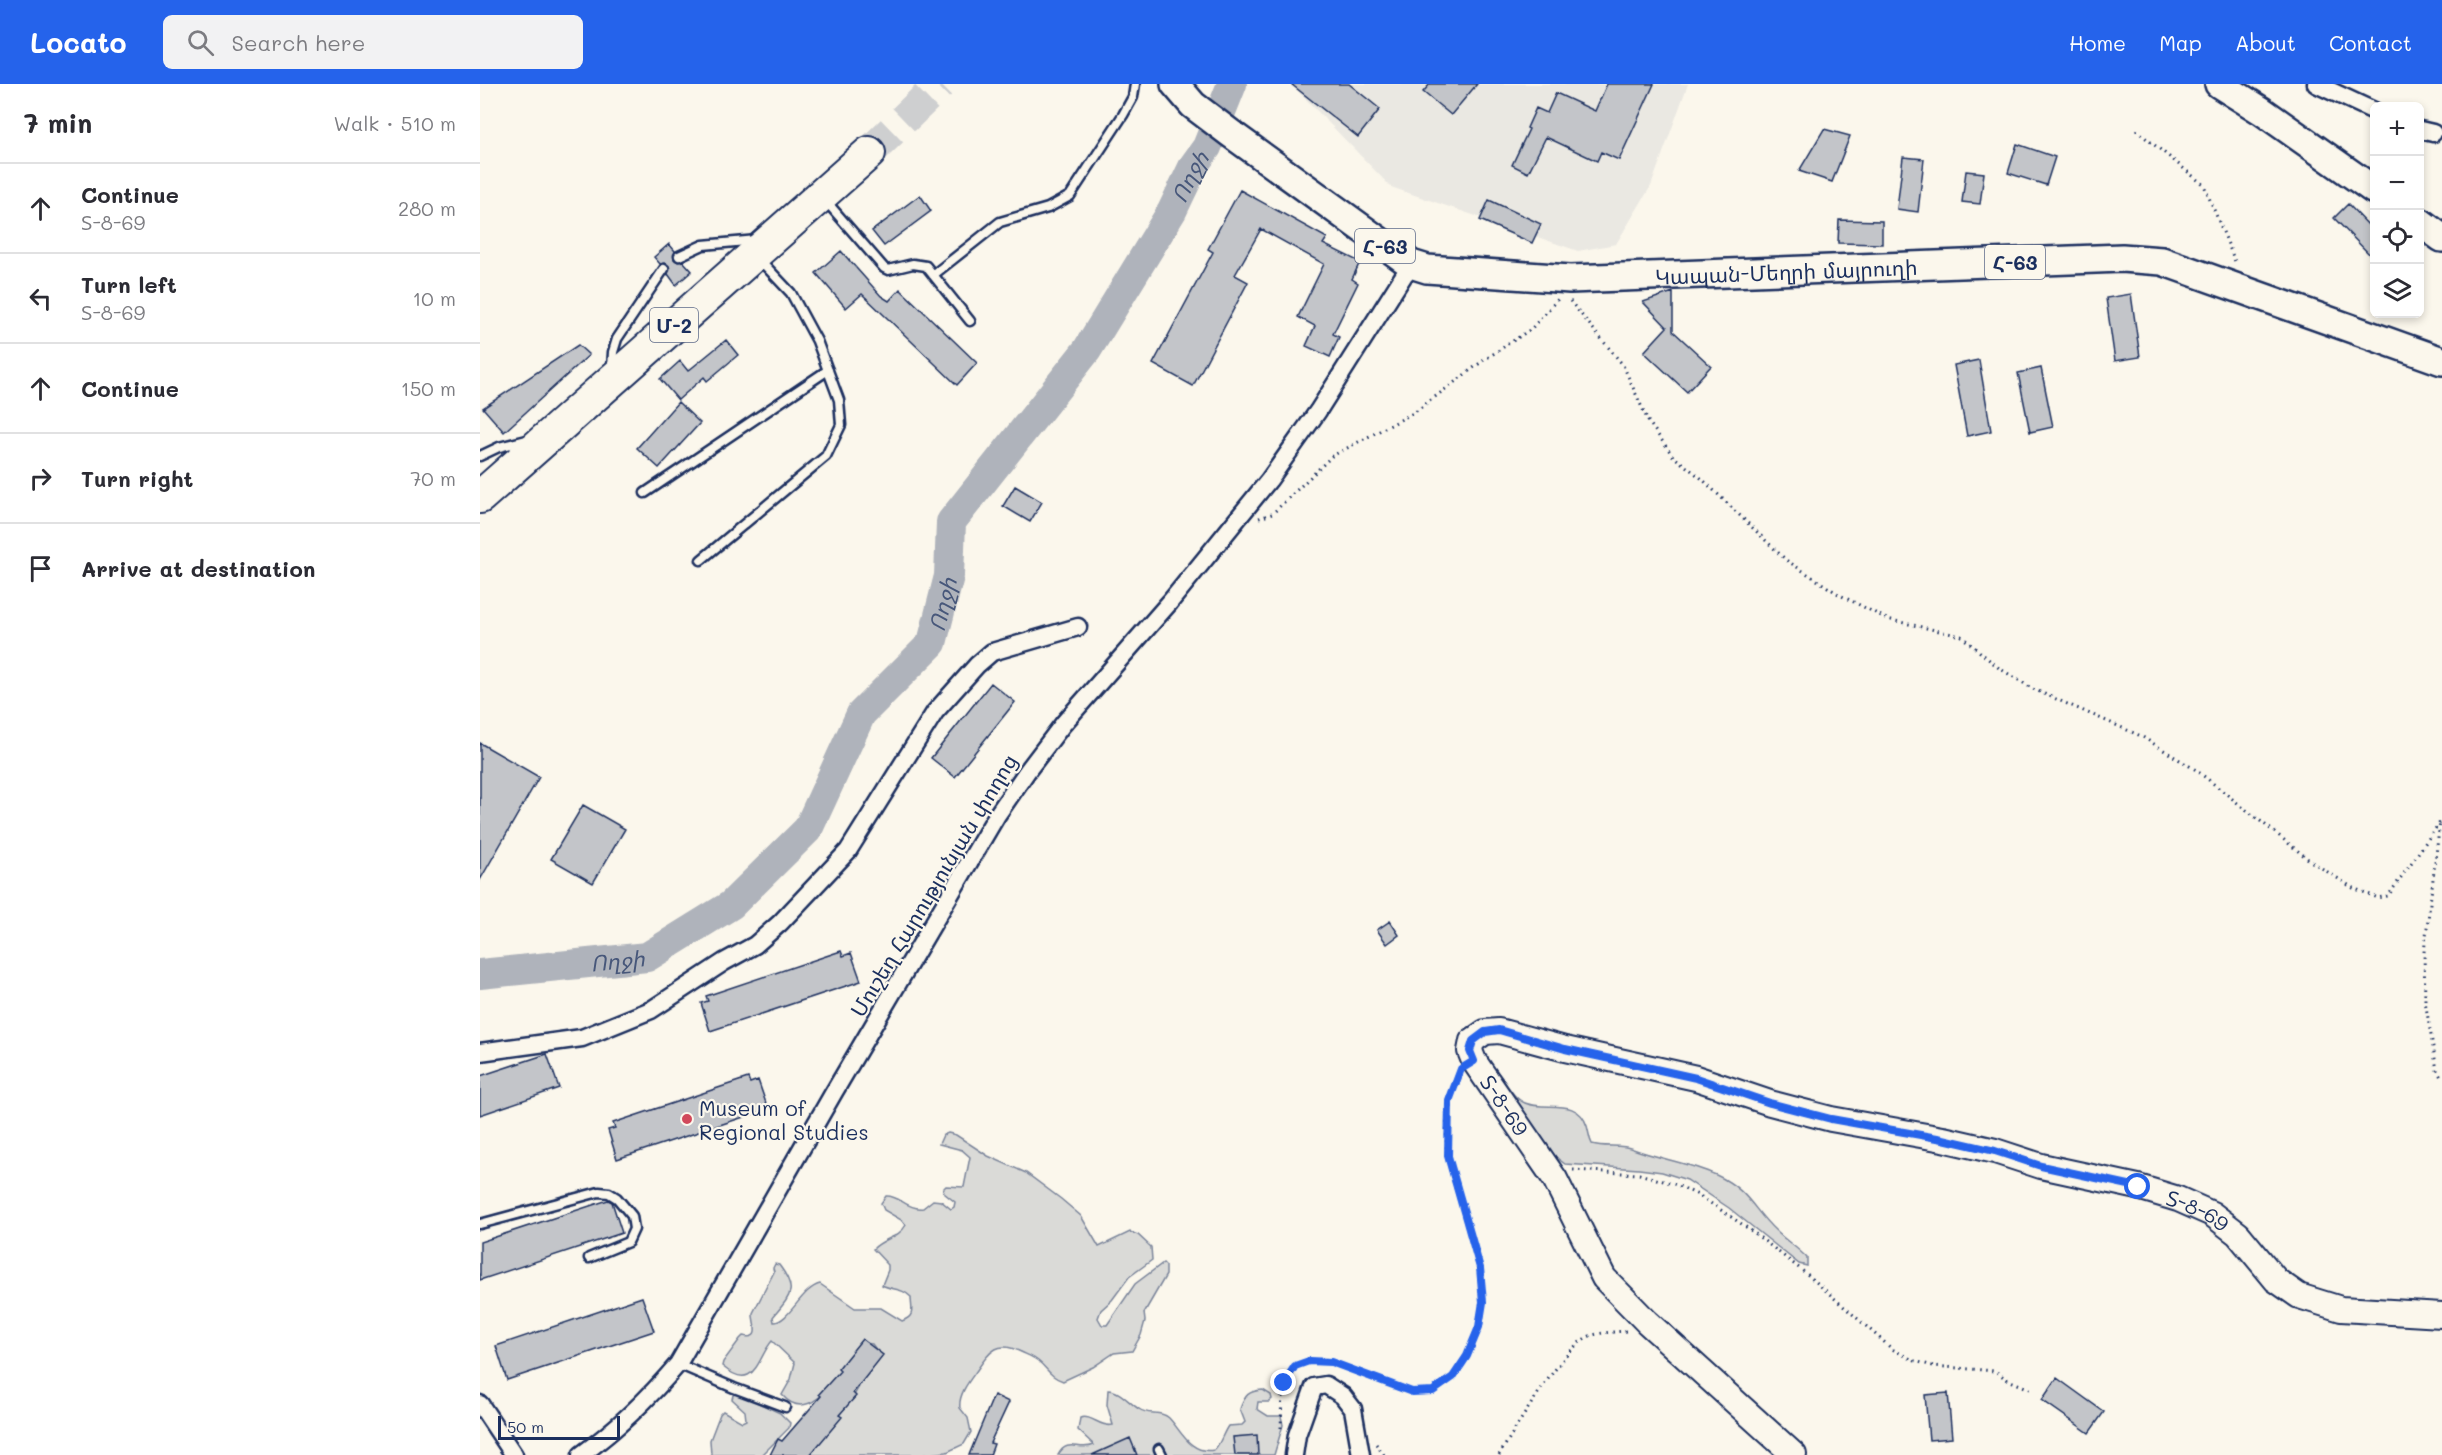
<!DOCTYPE html>
<html lang="en">
<head>
<meta charset="utf-8">
<style>
  body { margin:0; font-family:Mali,"Noto Sans Armenian",sans-serif; background:#f2f2f3; color:#2b2b33 }
  .controls { position:absolute; right:18px; top:18px; display:grid; overflow:hidden; border-radius:9px; box-shadow:0 3px 9px #0003 }
  .controls button { width:54px; height:54px; display:grid; place-items:center; padding:0; border:0; border-bottom:2px solid #e1e1e2; background:#fff; color:#2b2b33; font:30px sans-serif }
  .scale { position:absolute; left:18px; bottom:15px; width:122px; box-sizing:border-box; padding-left:6px; border:3px solid #1b2f5e; border-top:0; font-size:16px; line-height:21px; white-space:nowrap; color:#1b2f5e; -webkit-text-stroke:4px #fbf7ec; paint-order:stroke }
  .stop { position:absolute; width:18px; height:18px; margin:-14px; border:4px solid #2563eb; border-radius:50%; background:#fff }
  .stop.end { background:#2563eb; border-color:#fff; box-shadow:0 2px 6px #0008 }
  .list { margin:0; padding:0; list-style:none }
  h2 { display:flex; justify-content:space-between; align-items:center; height:78px; margin:0; padding:0 24px; font-size:26px }
  h2 small { font-size:20px; font-weight:400; color:#7c7c81 }
  .list li { display:grid; grid-template-columns:39px 1fr auto; gap:18px; align-items:center; box-sizing:border-box; height:90px; padding:0 24px; border-top:2px solid #e1e1e2 }
  .list b { display:block; font-size:22px; white-space:nowrap }
  .list p { margin:0; font-size:20px; white-space:nowrap; color:#7c7c81 }
  .list em { font-size:20px; font-style:normal; color:#7c7c81 }
  .icon { flex:none; width:33px; height:33px; fill:none; stroke:currentColor; stroke-width:2; stroke-linecap:round; stroke-linejoin:round }
  .map { position:relative; flex:none; width:1962px; height:1371px; overflow:hidden }
  header { display:flex; align-items:center; gap:36px; box-sizing:border-box; height:84px; padding:0 30px; background:#2563eb; color:#fff }
  header strong { font-size:28px }
  nav { display:flex; gap:33px; margin-inline-start:auto; font-size:21px }
  .search { width:420px; height:54px; background:#f2f2f3; display:flex; align-items:center; gap:15px; box-sizing:border-box; padding:0 21px; border-radius:9px; color:#7c7c81; font-size:22px }
  main { display:flex }
  aside { flex:1; background:#fff }
  .map>svg:first-child { display:block }
  .built { fill:#eae8e2 }
  .green { fill:#dadad7; stroke:#7a849a; stroke-width:1.5 }
  .lines { fill:none; stroke-linecap:round; stroke-linejoin:round }
  .river { stroke:#afb3bb; stroke-width:30 }
  .building { fill:#c3c5c9; stroke:#1b2f5e; stroke-width:1.5 }
  .highway-tunnel { stroke:#cecfd0; stroke-width:32; stroke-dasharray:32 16; stroke-linecap:butt }
  .lane-casing { stroke:#1b2f5e; stroke-width:13 }
  .street-casing { stroke:#1b2f5e; stroke-width:21 }
  .secondary-casing { stroke:#1b2f5e; stroke-width:28 }
  .primary-casing { stroke:#1b2f5e; stroke-width:32 }
  .highway-casing { stroke:#1b2f5e; stroke-width:36 }
  .path { stroke:#1b2f5e; stroke-width:3; stroke-dasharray:1.5 4.5; stroke-linecap:butt }
  .lane { stroke:#fbf7ec; stroke-width:8 }
  .street { stroke:#fbf7ec; stroke-width:16 }
  .secondary { stroke:#fbf7ec; stroke-width:24 }
  .primary { stroke:#fbf7ec; stroke-width:27 }
  .highway { stroke:#fbf7ec; stroke-width:32 }
  .route { stroke:#2563eb; stroke-width:8 }
  .poi-dot { fill:#d1495b; stroke:#fbf7ec; stroke-width:2 }
  .labels { text-anchor:middle; dominant-baseline:central; stroke-width:4.5; stroke-linejoin:round; paint-order:stroke }
  .shield { fill:#fbf7ec; stroke:#5e6b89; stroke-width:1.5 }
  .shield-label { font-size:20px; font-weight:bold; fill:#1b2f5e }
  .street-label { font-size:21px; fill:#1b2f5e; stroke:#fbf7ec }
  .poi-label { font-size:21px; fill:#1b2f5e; stroke:#fbf7ec; text-anchor:start }
  .water-label { font-size:22px; font-style:italic; fill:#47577a; stroke:#fbf7ec }
</style>
</head>
<body>
<header>
<strong>Locato</strong>
<div class="search"><svg class="icon" aria-label="search" viewBox="0 0 24 24"><circle cx="10" cy="10" r="6"/><path d="M15 15l6 6"/></svg>Search here</div>
<nav><a>Home</a><a>Map</a><a>About</a><a>Contact</a></nav>
</header>
<main>
<aside>
<h2>7 min<small>Walk · 510 m</small></h2>
<ul class="list">
<li><svg class="icon" aria-label="ahead" viewBox="0 0 24 24"><path d="M12 20V5M6 11l6-6 6 6"/></svg><div><b>Continue</b><p>Տ-8-69</p></div><em>280 m</em></li>
<li><svg class="icon" aria-label="left" viewBox="0 0 24 24"><path d="M17 20v-9H6M10 6l-5 5 5 5"/></svg><div><b>Turn left</b><p>Տ-8-69</p></div><em>10 m</em></li>
<li><svg class="icon" aria-label="ahead" viewBox="0 0 24 24"><path d="M12 20V5M6 11l6-6 6 6"/></svg><div><b>Continue</b></div><em>150 m</em></li>
<li><svg class="icon" aria-label="right" viewBox="0 0 24 24"><path d="M7 20v-9h11M14 6l5 5-5 5"/></svg><div><b>Turn right</b></div><em>70 m</em></li>
<li><svg class="icon" aria-label="arrive" viewBox="0 0 24 24"><path d="M6 21V4h12l-3 4 3 4H6"/></svg><div><b>Arrive at destination</b></div></li>
</ul>
</aside>
<div class="map">
<svg width="1962" height="1371" viewBox="0 0 1962 1371">
  <rect width="100%" height="100%" fill="#fbf7ec"/>
  <filter id="ink" filterUnits="userSpaceOnUse"><feTurbulence type="fractalNoise" baseFrequency=".0167" numOctaves="2"/><feDisplacementMap in="SourceGraphic" scale="12" xChannelSelector="R" yChannelSelector="G"/><feConvolveMatrix kernelMatrix="1 2 1 2 8 2 1 2 1" color-interpolation-filters="sRGB"/></filter>
  <g filter="url(#ink)">
    <path class="built" d="M 811,0 L 1208,0 L 1171,102 L 1136,160 L 1098,167 L 911,103 Z"/>
    <path class="green" d="M 1011,981 C 1024,991 1030,1013 1045,1019 C 1066,1028 1097,1012 1107,1042 C 1109,1049 1109,1054 1112,1060 C 1125,1064 1141,1060 1153,1065 C 1180,1075 1210,1079 1236,1091 C 1269,1106 1273,1126 1296,1147 C 1306,1157 1318,1164 1327,1174 L 1327,1182 L 1319,1180 L 1249,1124 L 1207,1096 L 1182,1088 L 1159,1085 L 1085,1080 L 1073,1071 Z
      M 468,1049 L 476,1051 L 508,1072 L 546,1089 L 581,1115 L 601,1132 L 619,1163 L 650,1148 L 658,1151 L 671,1163 L 672,1176 L 649,1193 L 632,1216 L 621,1226 L 618,1234 L 622,1241 L 627,1241 L 655,1200 L 683,1179 L 686,1182 L 686,1191 L 664,1229 L 665,1237 L 661,1251 L 652,1267 L 634,1269 L 613,1283 L 583,1297 C 570,1293 567,1284 558,1277 C 553,1273 547,1271 541,1268 C 518,1256 511,1266 497,1286 C 490,1296 478,1310 480,1324 L 488,1334 L 491,1348 L 484,1360 L 467,1368 L 441,1371 L 327,1371 L 372,1315 L 398,1268 L 392,1260 L 383,1259 C 364,1280 333,1346 302,1311 L 311,1295 L 315,1279 L 292,1257 C 277,1274 275,1310 242,1282 L 243,1278 L 260,1255 L 263,1252 C 266,1252 269,1254 272,1252 C 279,1250 272,1235 273,1229 L 294,1188 L 293,1184 L 295,1180 L 299,1181 C 318,1206 311,1211 293,1233 L 294,1238 C 309,1238 322,1204 340,1200 L 375,1224 L 401,1224 L 422,1237 C 436,1232 431,1225 431,1213 C 423,1204 411,1206 402,1201 L 408,1186 L 408,1181 L 393,1165 C 403,1154 419,1154 426,1141 L 423,1137 L 404,1126 L 401,1119 L 406,1112 C 419,1111 428,1126 443,1124 L 453,1116 L 461,1117 L 471,1125 L 474,1123 L 475,1118 L 464,1109 L 463,1105 L 466,1102 L 484,1103 L 490,1073 L 482,1066 L 459,1060 L 463,1051 Z
      M 628,1306 C 640,1306 649,1319 659,1325 C 668,1332 681,1326 689,1334 C 700,1345 710,1371 734,1366 C 740,1361 743,1349 748,1342 L 762,1341 L 765,1338 L 760,1325 C 765,1311 768,1307 783,1306 L 791,1311 L 792,1315 L 789,1318 L 778,1318 L 777,1325 L 788,1332 L 801,1332 L 803,1341 L 794,1371 L 578,1371 C 588,1353 599,1368 614,1361 L 598,1346 L 600,1334 C 612,1330 620,1344 633,1341 L 627,1321 Z
      M 257,1309 L 300,1329 L 310,1339 L 309,1344 L 282,1371 L 231,1371 L 230,1356 L 240,1330 L 243,1327 L 262,1338 L 266,1336 L 265,1327 L 252,1315 L 253,1311 Z"/>
    <g class="lines">
      <path class="river" id="s1" d="M 0,890 L 167,873 L 251,821 L 328,745 L 381,630 L 452,559 L 469,492 L 471,438 L 607,266 L 692,127 L 714,81 L 727,63 L 752,0"/>
    </g>
    <path class="building" d="M 811,0 L 869,0 L 900,25 L 878,53 Z
      M 950,0 L 997,0 L 971,31 L 943,8 Z
      M 1127,0 L 1174,0 L 1139,76 L 1121,68 L 1117,77 L 1066,53 L 1048,89 L 1032,81 L 1049,45 L 1047,44 L 1056,24 L 1067,29 L 1076,9 L 1115,27 Z
      M 1344,45 L 1370,52 L 1352,98 L 1319,87 Z
      M 1537,60 L 1575,73 L 1566,101 L 1528,89 Z
      M 1423,73 L 1444,75 L 1438,128 L 1417,125 Z
      M 1486,87 L 1504,89 L 1500,120 L 1482,118 Z
      M 760,106 L 847,154 L 843,160 L 880,178 L 872,195 L 878,199 L 853,250 L 859,253 L 850,273 L 826,262 L 835,242 L 818,233 L 844,180 L 781,145 L 755,191 L 768,198 L 713,302 L 673,280 L 733,168 L 728,165 Z
      M 440,111 L 451,127 L 404,162 L 392,147 Z
      M 1009,116 L 1061,140 L 1052,159 L 1000,136 Z
      M 1868,120 L 1894,147 L 1894,175 L 1854,134 Z
      M 1359,136 L 1402,137 L 1402,160 L 1358,159 Z
      M 189,160 L 195,167 L 194,175 L 198,178 L 203,177 L 212,187 L 196,201 L 188,190 L 189,182 L 185,179 L 180,180 L 174,173 Z
      M 361,167 L 401,212 L 409,217 L 420,205 L 497,279 L 477,301 L 382,210 L 366,224 L 336,189 Z
      M 1193,208 L 1193,247 L 1231,282 L 1207,308 L 1164,268 L 1187,243 L 1163,218 Z
      M 1651,210 L 1660,273 L 1635,277 L 1626,214 Z
      M 246,256 L 258,271 L 227,297 L 224,293 L 198,316 L 180,295 L 200,277 L 208,287 Z
      M 98,261 L 109,271 L 24,348 L 3,324 Z
      M 1499,276 L 1511,347 L 1487,352 L 1474,281 Z
      M 1561,284 L 1573,343 L 1550,348 L 1538,289 Z
      M 198,318 L 220,339 L 179,384 L 157,364 Z
      M 535,402 L 562,418 L 550,438 L 523,422 Z
      M 511,599 L 535,618 L 475,693 L 451,674 Z
      M 0,659 L 59,693 L 0,796 Z
      M 103,721 L 145,745 L 113,799 L 71,775 Z
      M 910,837 L 919,851 L 907,860 L 897,846 Z
      M 361,867 L 363,872 L 371,869 L 381,897 L 230,947 L 221,919 L 228,917 L 226,912 Z
      M 67,970 L 79,1004 L 0,1031 L 0,992 Z
      M 268,994 L 270,999 L 278,996 L 288,1025 L 137,1075 L 128,1046 L 135,1044 L 133,1039 Z
      M 128,1116 L 132,1118 L 142,1149 L 0,1196 L 0,1158 Z
      M 162,1213 L 174,1247 L 27,1296 L 16,1262 Z
      M 382,1255 L 403,1271 L 373,1309 L 376,1312 L 359,1331 L 362,1333 L 330,1371 L 290,1371 L 298,1355 L 302,1357 L 341,1312 L 339,1310 L 360,1287 L 358,1285 Z
      M 1577,1294 L 1624,1328 L 1609,1349 L 1562,1316 Z
      M 1468,1309 L 1472,1354 L 1449,1356 L 1445,1311 Z
      M 514,1311 L 529,1318 L 510,1359 L 514,1360 L 510,1371 L 489,1371 Z
      M 777,1351 L 778,1371 L 755,1371 L 753,1353 Z
      M 650,1354 L 657,1371 L 612,1371 Z"/>
    <g class="lines">
      <path class="highway-tunnel" d="M 389,69 L 460,0"/>
      <defs>
        <path id="lane" d="M 345,116 L 404,184 L 408,186 L 433,180 L 446,182 L 490,237
          M 199,172 L 223,161 L 277,156
          M 453,191 L 520,138 L 568,124 L 590,112 L 643,31 L 653,13 L 655,0
          M 132,284 L 133,268 L 137,255 L 184,185
          M 0,372 L 19,363 L 47,356
          M 165,409 L 348,286
          M 221,476 L 346,372 L 361,341 L 359,316 L 337,257 L 311,209 L 279,175
          M 0,1140 L 119,1108 L 129,1109 L 137,1114 L 152,1132 L 154,1145 L 148,1158 L 109,1174
          M 198,1280 L 254,1304 L 305,1323
          M 679,1365 L 682,1371"/>
        <path id="street" d="M 1836,0 L 1894,27
          M 1940,46 L 1953,49
          M 0,968 L 102,954 L 171,926 L 244,878 L 275,861 L 300,839 L 368,767 L 455,628 L 497,581 L 512,568 L 598,543
          M 0,1320 L 34,1371
          M 101,1371 C 137,1345 169,1314 198,1280 L 354,1008 L 517,731 L 548,686 L 583,640 L 690,518 L 789,396 L 838,327 L 931,180
          M 814,1371 L 817,1351 L 834,1303 L 846,1301 L 863,1312 L 873,1325 L 881,1371"/>
        <g id="secondary">
          <path id="s2" d="M 1314,1371 L 1167,1238 L 1124,1194 L 1075,1095 L 994,977 L 990,967 L 992,957 L 1005,948 L 1019,947 L 1085,965 L 1216,994 L 1290,1019 L 1351,1035 L 1463,1055 L 1515,1067 L 1561,1082 L 1658,1103 L 1698,1115 L 1732,1130 L 1758,1150 L 1796,1196 L 1819,1212 L 1861,1225 L 1962,1231"/>
        </g>
        <g id="primary">
          <path id="s3" d="M 695,0 L 713,21 L 750,49 L 931,180 L 947,185 L 1090,195 L 1642,174 L 1682,177 L 1962,277"/>
          <path d="M 1739,0 L 1782,27 L 1894,106"/>
          <path d="M 1940,138 L 1962,154"/>
        </g>
        <path id="highway" d="M 0,413 L 389,69"/>
      </defs>
      <use href="#lane" class="lane-casing"/>
      <use href="#street" class="street-casing"/>
      <use href="#secondary" class="secondary-casing"/>
      <use href="#primary" class="primary-casing"/>
      <use href="#highway" class="highway-casing"/>
      <path class="path" d="M 1656,46 L 1724,101 L 1756,180
        M 1090,217 L 1143,281 L 1168,337 L 1193,372 L 1221,394 L 1306,476 L 1360,511 L 1407,535 L 1481,552 L 1519,584 L 1553,605 L 1661,652 L 1716,686 L 1832,778 L 1873,804 L 1898,814 L 1908,812 L 1960,738 L 1944,868 L 1945,917 L 1957,986 L 1962,995
        M 779,434 L 792,430 L 852,372 L 935,328 L 1004,276 L 1051,245 L 1078,215
        M 1093,1086 L 1159,1090 L 1197,1101 L 1220,1112 L 1269,1145 L 1328,1191 L 1412,1265 L 1435,1277 L 1453,1282 L 1515,1287 L 1528,1296 L 1550,1305
        M 801,1344 C 802,1330 800,1311 805,1298 C 827,1239 914,1320 953,1307 C 958,1305 964,1300 968,1296 C 980,1288 987,1272 992,1259 C 1019,1192 981,1138 968,1073 C 965,1058 967,1035 969,1019 C 970,1009 976,998 979,989
        M 896,1360 L 904,1371
        M 1019,1371 C 1035,1346 1084,1261 1110,1252 C 1121,1248 1136,1248 1147,1247"/>
      <use href="#lane" class="lane"/>
      <use href="#street" class="street"/>
      <use href="#secondary" class="secondary"/>
      <use href="#primary" class="primary"/>
      <use href="#highway" class="highway"/>
    </g>
  </g>
  <g class="lines" filter="url(#ink)">
    <path class="route" d="M 804,1299 L 815,1282 L 829,1277 L 851,1278 L 932,1308 L 953,1307 L 973,1293 L 987,1272 L 999,1243 L 1003,1218 L 1000,1184 L 968,1072 L 969,1017 L 981,985 L 994,977 L 990,967 L 993,957 L 1005,948 L 1019,946 L 1085,965 L 1216,994 L 1290,1019 L 1351,1035 L 1463,1055 L 1515,1067 L 1561,1082 L 1658,1103"/>
  </g>
  <circle class="poi-dot" cx="207" cy="1035" r="6"/>
  <g class="labels">
    <g class="shield">
      <rect x="875" y="145" width="60" height="34" rx="4.5"/>
      <rect x="1505" y="161" width="60" height="34" rx="4.5"/>
      <rect x="170" y="224" width="48" height="34" rx="4.5"/>
    </g>
    <g class="shield-label">
      <text x="905" y="162">Հ-63</text>
      <text x="1535" y="178">Հ-63</text>
      <text x="194" y="241">Մ-2</text>
    </g>
    <g class="street-label">
      <text stroke="none"><textPath href="#s3" startOffset="674">Կապան-Մեղրի մայրուղի</textPath></text>
      <text transform="translate(453 801) rotate(-59)">Մուշեղ Հարությունյան փողոց</text>
      <text transform="translate(1025 1021) rotate(56)">Տ-8-69</text>
      <text stroke="none"><textPath href="#s2" startOffset="1287">Տ-8-69</textPath></text>
    </g>
    <g class="poi-label">
      <text x="219" y="1023">Museum of<tspan x="219" dy="24">Regional Studies</tspan></text>
    </g>
    <g class="water-label">
      <text stroke="none"><textPath href="#s1" startOffset="1146">Ողջի</textPath></text>
      <text stroke="none"><textPath href="#s1" startOffset="642">Ողջի</textPath></text>
      <text stroke="none"><textPath href="#s1" startOffset="138">Ողջի</textPath></text>
    </g>
  </g>
</svg>
<div class="controls">
<button>+</button>
<button>−</button>
<button><svg class="icon" aria-label="locate" viewBox="0 0 24 24"><circle cx="12" cy="12" r="6"/><path d="M12 2v4M12 18v4M2 12h4M18 12h4"/></svg></button>
<button><svg class="icon" aria-label="layers" viewBox="0 0 24 24"><path d="M12 4l9 5-9 5-9-5zM3 14l9 5 9-5"/></svg></button>
</div>
<div class="scale">50 m</div>
<div class="stop" style="left:1658px;top:1103px"></div>
<div class="stop end" style="left:804px;top:1299px"></div>
</div>
</main>
</body>
</html>
